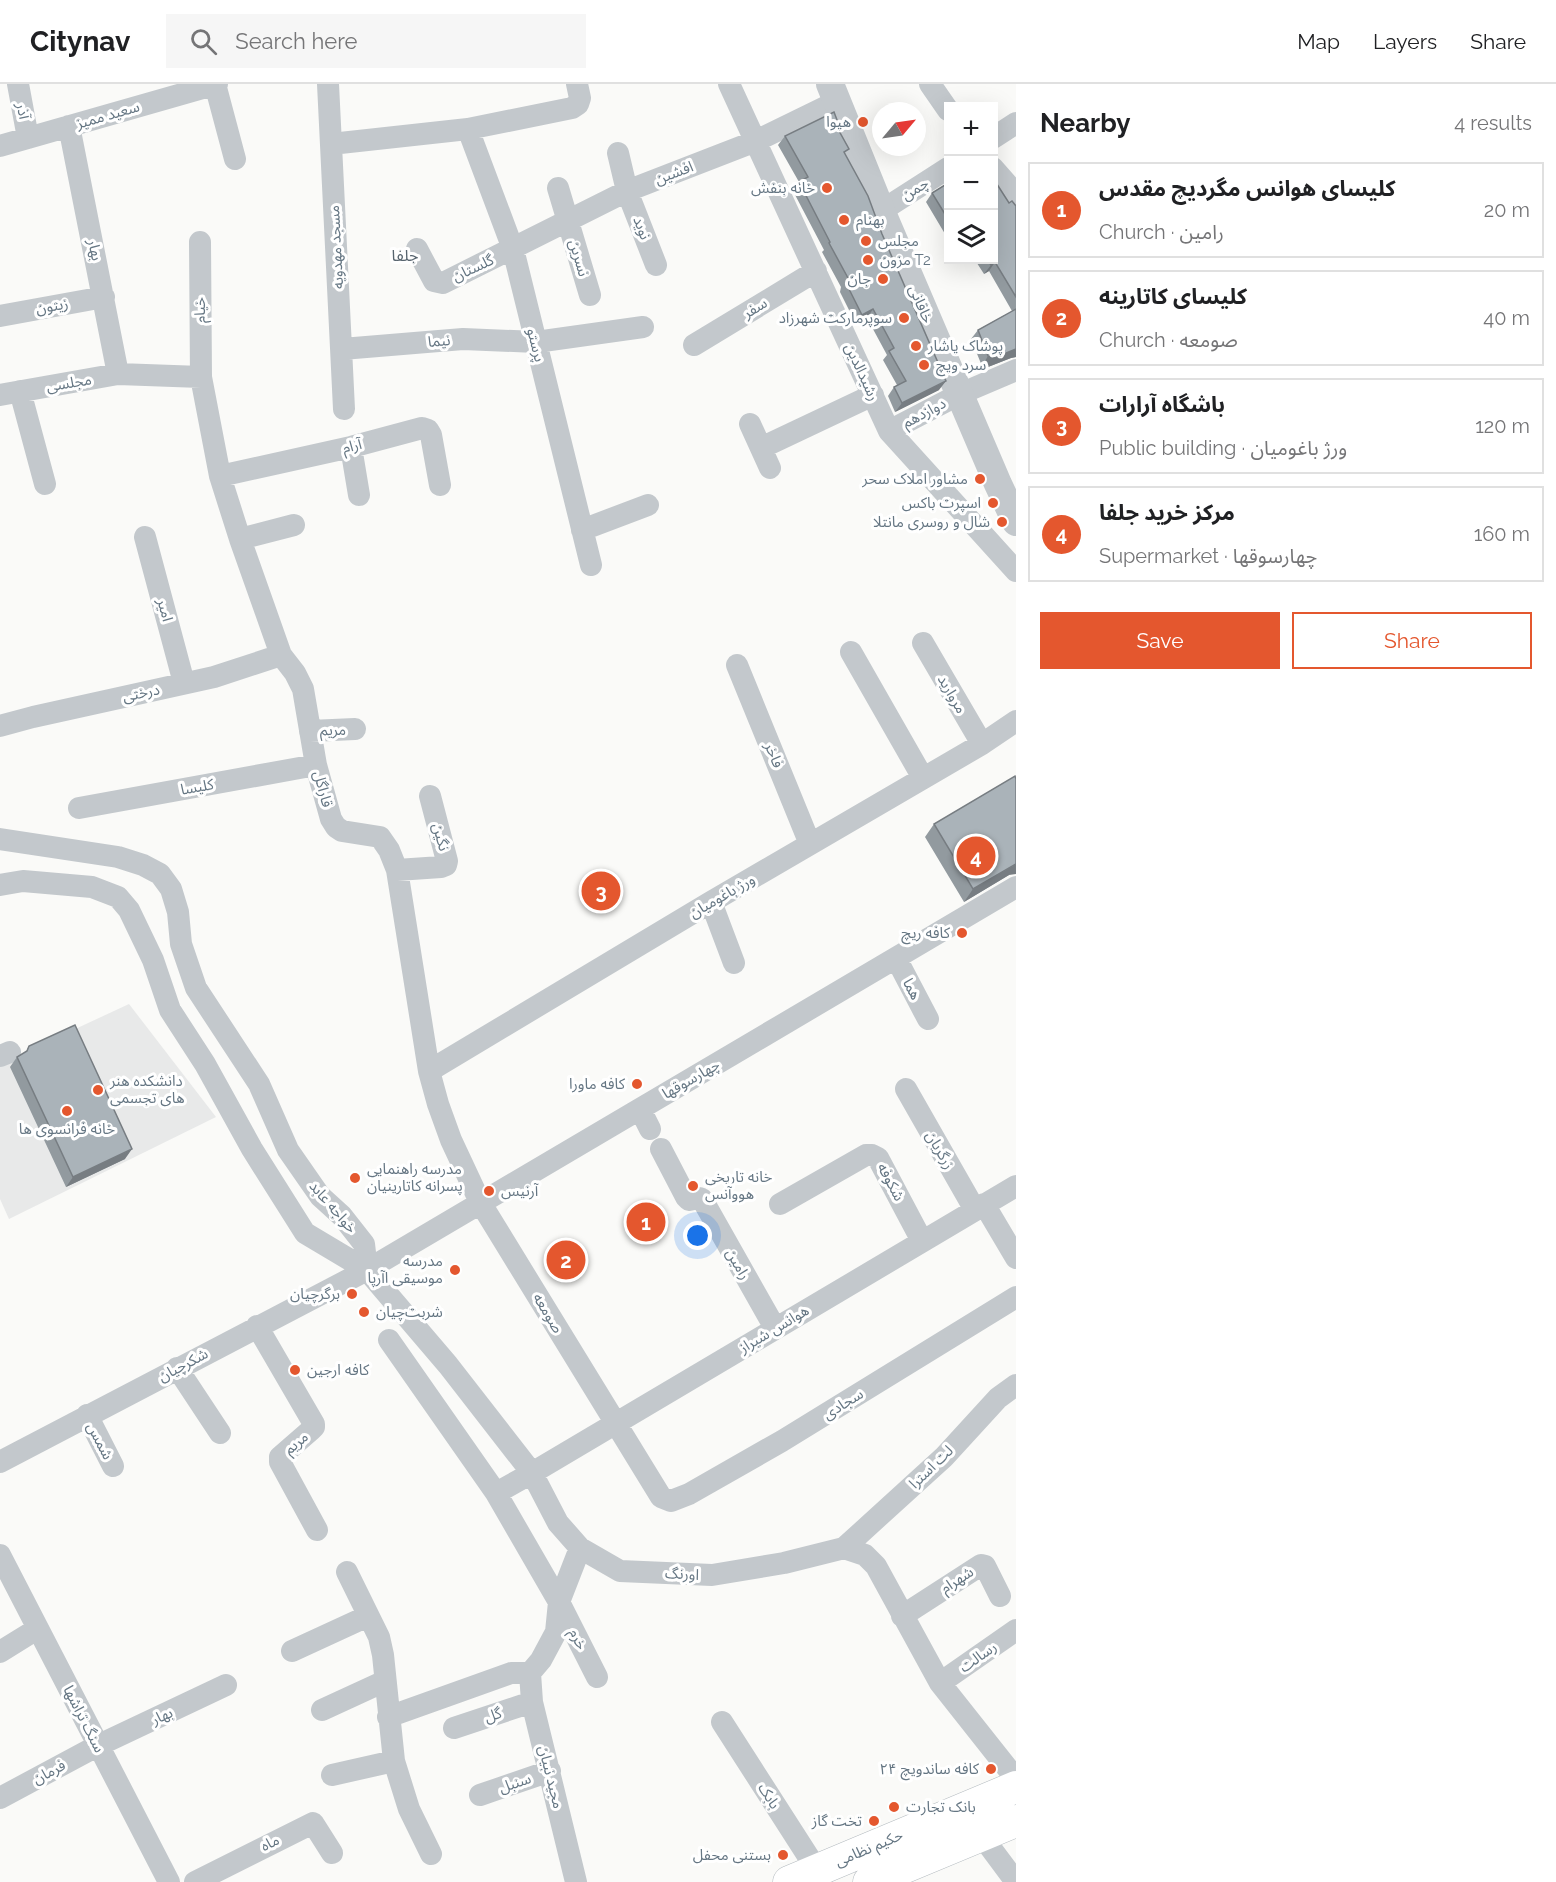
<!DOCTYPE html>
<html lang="en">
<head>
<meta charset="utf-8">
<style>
  body { margin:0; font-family:Raleway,"Noto Sans Arabic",sans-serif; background:#f6f6f6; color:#202124 }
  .controls { position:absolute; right:18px; top:18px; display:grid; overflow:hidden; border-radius:0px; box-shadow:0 6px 24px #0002 }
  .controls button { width:54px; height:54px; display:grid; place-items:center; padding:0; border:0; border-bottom:2px solid #e0e0e0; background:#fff; color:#202124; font:30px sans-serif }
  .compass { position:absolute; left:872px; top:18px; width:54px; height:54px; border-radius:50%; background:#fff; box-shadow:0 6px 24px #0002; rotate:61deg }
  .you { position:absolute; left:698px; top:1152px; width:21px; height:21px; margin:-15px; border:4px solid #fff; border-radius:50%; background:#1a73e8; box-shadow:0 0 0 9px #1a73e833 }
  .badge { display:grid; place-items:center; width:39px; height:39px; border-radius:50%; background:#e4572e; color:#fff; font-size:20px; font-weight:700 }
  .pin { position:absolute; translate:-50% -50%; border:3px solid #fff; box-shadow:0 2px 6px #0006 }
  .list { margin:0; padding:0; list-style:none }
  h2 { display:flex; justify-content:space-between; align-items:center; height:78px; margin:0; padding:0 24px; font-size:26px }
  h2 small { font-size:20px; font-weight:400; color:#757577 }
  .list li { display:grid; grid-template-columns:39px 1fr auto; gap:18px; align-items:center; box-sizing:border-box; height:96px; margin:0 12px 12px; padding:0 12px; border:2px solid #e0e0e0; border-radius:0px }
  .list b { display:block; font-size:22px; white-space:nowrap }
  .list p { margin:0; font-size:20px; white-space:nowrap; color:#757577 }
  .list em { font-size:20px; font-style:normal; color:#757577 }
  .actions { display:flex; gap:12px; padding:18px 24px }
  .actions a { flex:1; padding:14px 0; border:2px solid #e4572e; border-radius:0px; text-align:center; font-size:21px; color:#e4572e }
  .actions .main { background:#e4572e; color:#fff }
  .icon { flex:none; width:33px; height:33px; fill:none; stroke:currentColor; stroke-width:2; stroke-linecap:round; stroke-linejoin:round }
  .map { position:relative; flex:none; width:1016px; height:1798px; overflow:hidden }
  header { display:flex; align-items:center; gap:36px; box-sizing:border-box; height:84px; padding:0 30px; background:#fff; border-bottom:2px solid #e0e0e0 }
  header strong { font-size:28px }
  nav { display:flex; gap:33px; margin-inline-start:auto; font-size:21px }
  .search { width:420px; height:54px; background:#f6f6f6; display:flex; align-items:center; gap:15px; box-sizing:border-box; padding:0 21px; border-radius:0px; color:#757577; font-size:22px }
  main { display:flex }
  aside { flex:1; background:#fff }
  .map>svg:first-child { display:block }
  .built { fill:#e8e9e9 }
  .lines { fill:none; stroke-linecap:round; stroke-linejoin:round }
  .secondary-casing { stroke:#b3babf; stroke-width:33 }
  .minor { stroke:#c3c8cc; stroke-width:22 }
  .tertiary { stroke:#c3c8cc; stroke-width:28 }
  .secondary { stroke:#fff; stroke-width:32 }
  .wall { fill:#929a9f }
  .shaded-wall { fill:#777d82 }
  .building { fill:#aab3b9; stroke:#777d82; stroke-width:1.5 }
  .poi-dot { fill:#e4572e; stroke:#fff; stroke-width:2 }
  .labels { text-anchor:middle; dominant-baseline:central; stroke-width:6; stroke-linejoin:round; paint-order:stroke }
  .street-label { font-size:15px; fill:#657683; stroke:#fff }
  .poi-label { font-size:15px; fill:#657683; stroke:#fff; text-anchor:end }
  .neighbourhood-label { font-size:16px; fill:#57646e; stroke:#fff }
</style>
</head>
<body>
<header>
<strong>Citynav</strong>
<div class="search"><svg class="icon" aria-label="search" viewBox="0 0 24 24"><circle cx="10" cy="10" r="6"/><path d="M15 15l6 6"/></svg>Search here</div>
<nav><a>Map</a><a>Layers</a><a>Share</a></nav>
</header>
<main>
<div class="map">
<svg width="1016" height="1798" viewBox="0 0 1016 1798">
  <rect width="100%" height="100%" fill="#fafaf8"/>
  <path class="built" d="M 129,920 L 216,1033 L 9,1135 L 0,1115 L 0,980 Z"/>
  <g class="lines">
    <defs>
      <path id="secondary" d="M 789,1798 L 1016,1703
        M 869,1798 L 1016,1737"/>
    </defs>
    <use href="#secondary" class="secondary-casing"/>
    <path class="minor" d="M 18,0 L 28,54
      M 215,0 L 235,75
      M 328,0 L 344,325
      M 729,0 L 889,347 L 1016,487
      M 930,0 L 948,26
      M 69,42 L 118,290
      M 468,45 L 513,165 L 591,481
      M 993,54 L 1016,39
      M 331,60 L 468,45 L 572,24 L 578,20 L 580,14 L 577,0
      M 0,62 L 217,0
      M 618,69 L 627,107 L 656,181
      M 993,84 L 1016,110
      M 558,104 L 590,211
      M 881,127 L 948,84
      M 200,158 L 201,293 L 220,392 L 240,455 L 281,571 L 295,589 L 303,605 L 316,681 L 331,735 L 336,743 L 342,747 L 380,753 L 389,766 L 397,786 L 429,987 L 438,1020 L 451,1056 L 480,1118 L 661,1413 L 671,1417 L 689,1410 L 782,1357 L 1016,1213
      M 417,165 L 434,197 L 443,199 L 627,107 L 756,57 L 838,17
      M 0,232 L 104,213
      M 694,261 L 816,187
      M 342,265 L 463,255 L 536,258 L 643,243
      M 20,307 L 45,400
      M 0,311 L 118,290 L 201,293
      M 750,340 L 770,384
      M 889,347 L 960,310 L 1016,286
      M 351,363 L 359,411
      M 761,364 L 873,311
      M 220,392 L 351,363 L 422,344 L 428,346 L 431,351 L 440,401
      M 582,446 L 648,421
      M 145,453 L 184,599
      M 240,455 L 294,441
      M 923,559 L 982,660
      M 851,568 L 923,694
      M 737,581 L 810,760
      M 0,642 L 33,633 L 214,593 L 281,571
      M 310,647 L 355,645
      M 79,724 L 316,681
      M 0,755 L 118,773 L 143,781 L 160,790 L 171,805 L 178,828 L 181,860 L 196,904 L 259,1000 L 288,1066 L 320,1112 L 342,1132 L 364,1160 L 367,1186
      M 397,786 L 441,783 L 446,781 L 447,777 L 430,712
      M 0,801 L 23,797 L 92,803 L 118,813 L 129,826 L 153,876 L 170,926 L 205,980 L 252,1065 L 305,1149 L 367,1186 L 448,1281 L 532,1389 L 558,1439 L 580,1464 L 620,1487 L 712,1491 L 784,1479 L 844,1464 L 865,1471 L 876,1482 L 940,1599 L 1016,1695
      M 711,818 L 734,879
      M 896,874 L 928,935
      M 0,972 L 10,968
      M 429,987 L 711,818 L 982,660 L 1016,637
      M 906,1005 L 975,1126
      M 640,1025 L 650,1045
      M 661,1065 L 686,1113 L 689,1116 L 699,1114 L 702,1115 L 775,1244
      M 780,1120 L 866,1071 L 872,1071 L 878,1074 L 922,1157
      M 984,1120 L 1016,1174
      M 257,1242 L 314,1340 L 314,1343 L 311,1346 L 280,1373 L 280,1378 L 317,1446
      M 389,1256 L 496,1409 L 559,1518 L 597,1593
      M 177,1284 L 220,1349
      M 87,1331 L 113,1382
      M 0,1378 L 367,1186 L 1016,803
      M 496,1409 L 532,1389 L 1016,1102
      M 844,1464 L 944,1373 L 998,1314 L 1016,1301
      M 0,1471 L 169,1798
      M 347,1488 L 379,1553 L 383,1571 L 394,1677 L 409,1725 L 431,1770
      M 902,1532 L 981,1481 L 985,1482 L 1000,1512
      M 292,1567 L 368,1532
      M 0,1568 L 37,1545
      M 940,1599 L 1016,1546
      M 322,1626 L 385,1597
      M 388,1633 L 511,1589 L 530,1589
      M 722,1638 L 817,1786 L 822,1798
      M 454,1644 L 532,1618
      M 332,1691 L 394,1677
      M 480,1711 L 550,1687
      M 0,1714 L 97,1662 L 226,1601
      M 981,1751 L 1016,1798
      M 195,1798 L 313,1739 L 332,1769
      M 576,1798 L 532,1618 L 530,1589 L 541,1576 L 556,1548 L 559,1518 L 580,1464"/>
    <path class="tertiary" d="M 830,0 L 883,131 L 998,400 L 1016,438"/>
    <use href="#secondary" class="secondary"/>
  </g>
  <path class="wall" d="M 838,46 L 845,70 L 939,306 L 895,328 L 888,312 L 894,303 L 897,301 L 883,276 L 887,271 L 867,234 L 856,240 L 840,208 L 841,203 L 822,168 L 824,166 L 793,107 L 799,98 L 778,61 L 785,52 Z
    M 948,99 L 948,155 L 926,118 L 932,109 Z
    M 1009,119 L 1016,122 L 1016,273 L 1011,274 L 988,283 L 982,282 L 971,255 L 978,246 L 1012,227 L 989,187 L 984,190 L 975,176 L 993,176 Z
    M 934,740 L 1009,791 L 964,818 L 925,753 Z
    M 29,962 L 125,1075 L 66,1103 L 10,983 L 17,973 L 26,968 Z"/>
  <path class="shaded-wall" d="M 995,178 L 989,187 L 984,190 L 991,181 Z
    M 873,225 L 867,234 L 856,240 L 862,231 Z
    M 1016,265 L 1016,273 L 1011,274 L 988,283 L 982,282 L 988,272 Z
    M 946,297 L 939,306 L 895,328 L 902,319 Z
    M 1016,780 L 1016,790 L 1009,791 L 964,818 L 973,805 Z
    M 132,1065 L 125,1075 L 66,1103 L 73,1093 Z"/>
  <path class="building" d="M 834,28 L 840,44 L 838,45 L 849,65 L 844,68 L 868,112 L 882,150 L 946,297 L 902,319 L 894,303 L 906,297 L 889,267 L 894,264 L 873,225 L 862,231 L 846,199 L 848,194 L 829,159 L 830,158 L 799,98 L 808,93 L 785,52 Z
    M 993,94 L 1009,119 L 1012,117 L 1016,122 L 1016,213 L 995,178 L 991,181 L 987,176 L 993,176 Z
    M 948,99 L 948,135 L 932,109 Z
    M 1016,225 L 1016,265 L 994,274 L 988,272 L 978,246 Z
    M 1015,692 L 1016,695 L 1016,780 L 973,805 L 934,740 Z
    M 75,941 L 132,1065 L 73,1093 L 17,973 L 27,967 L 29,962 Z"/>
  <g class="poi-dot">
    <circle cx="863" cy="38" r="6"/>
    <circle cx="827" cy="104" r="6"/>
    <circle cx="844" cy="136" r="6"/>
    <circle cx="866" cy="157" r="6"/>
    <circle cx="868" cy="176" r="6"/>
    <circle cx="883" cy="195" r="6"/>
    <circle cx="904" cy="234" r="6"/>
    <circle cx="916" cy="262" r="6"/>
    <circle cx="924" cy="281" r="6"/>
    <circle cx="980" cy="395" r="6"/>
    <circle cx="993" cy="419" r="6"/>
    <circle cx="1002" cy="438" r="6"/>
    <circle cx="962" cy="849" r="6"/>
    <circle cx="637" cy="1000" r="6"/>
    <circle cx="98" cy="1006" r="6"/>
    <circle cx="67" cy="1027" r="6"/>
    <circle cx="355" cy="1094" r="6"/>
    <circle cx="693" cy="1102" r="6"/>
    <circle cx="489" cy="1107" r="6"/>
    <circle cx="455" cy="1186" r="6"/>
    <circle cx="352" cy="1210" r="6"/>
    <circle cx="364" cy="1228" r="6"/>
    <circle cx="295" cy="1286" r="6"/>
    <circle cx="991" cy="1685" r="6"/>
    <circle cx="894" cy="1723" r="6"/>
    <circle cx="874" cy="1737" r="6"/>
    <circle cx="783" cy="1771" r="6"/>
  </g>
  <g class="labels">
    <g class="street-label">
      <text transform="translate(23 27) rotate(79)">آذر</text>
      <text transform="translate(108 31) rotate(-16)">سعید ممیز</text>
      <text transform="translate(674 89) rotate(-21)">افشین</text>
      <text transform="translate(915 105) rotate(-32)">چمن</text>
      <text transform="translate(642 144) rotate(69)">نوید</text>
      <text transform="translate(336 163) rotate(-93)">مسجد مهدویه</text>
      <text transform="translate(95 166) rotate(78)">بهار</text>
      <text transform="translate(579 174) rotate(74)">نسرین</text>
      <text transform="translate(473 184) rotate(-25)">گلستان</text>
      <text transform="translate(921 220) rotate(67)">خاقانی</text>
      <text transform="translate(52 222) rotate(-10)">زیتون</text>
      <text transform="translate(755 224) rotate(-31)">سفر</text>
      <text transform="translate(200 226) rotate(-91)">خیام</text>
      <text transform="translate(439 257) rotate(-5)">نیما</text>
      <text transform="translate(536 261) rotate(76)">پرستو</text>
      <text transform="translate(862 288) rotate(65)">رشیدالدین</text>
      <text transform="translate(69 299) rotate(-9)">مجلسی</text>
      <text transform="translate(924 329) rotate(-28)">دوازدهم</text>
      <text transform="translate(352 362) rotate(-14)">آرام</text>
      <text transform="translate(165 526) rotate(75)">امیر</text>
      <text transform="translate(141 609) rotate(-12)">درختی</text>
      <text transform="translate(952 610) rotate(60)">مروارید</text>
      <text transform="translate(333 646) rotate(-1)">مریم</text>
      <text transform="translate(774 671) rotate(68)">فاخر</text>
      <text transform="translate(197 703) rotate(-10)">کلیسا</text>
      <text transform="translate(323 705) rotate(75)">قاراگل</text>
      <text transform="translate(441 753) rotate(75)">نگین</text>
      <text transform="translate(722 812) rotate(-30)">ورژ باغومیان</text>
      <text transform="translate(912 905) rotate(62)">هما</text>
      <text transform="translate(691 995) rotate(-30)">چهارسوقها</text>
      <text transform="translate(940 1066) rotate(60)">زرگریان</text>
      <text transform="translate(891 1098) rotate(62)">شکوفه</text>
      <text transform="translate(333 1123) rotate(49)">خواجه عابد</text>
      <text transform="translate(738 1180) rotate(60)">رامین</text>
      <text transform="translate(548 1229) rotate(59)">صومعه</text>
      <text transform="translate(774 1245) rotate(-31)">هوانس شیراز</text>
      <text transform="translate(183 1281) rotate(-28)">شکرچیان</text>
      <text transform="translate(843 1320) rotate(-32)">سجادی</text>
      <text transform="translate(100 1357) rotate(63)">شمس</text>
      <text transform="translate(296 1359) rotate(-40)">مریم</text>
      <text transform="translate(931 1383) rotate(-44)">لت استرا</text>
      <text transform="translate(682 1490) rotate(3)">اورنگ</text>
      <text transform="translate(957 1496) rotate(-33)">شهرام</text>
      <text transform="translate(578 1555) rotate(63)">خرم</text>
      <text transform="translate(978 1573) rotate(-35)">رسالت</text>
      <text transform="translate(493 1631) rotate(-18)">گل</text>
      <text transform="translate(162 1632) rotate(-25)">بهار</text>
      <text transform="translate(84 1635) rotate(63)">سنگ تراشها</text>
      <text transform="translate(49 1688) rotate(-28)">فرمان</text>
      <text transform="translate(551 1693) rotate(76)">مجید نبیان</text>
      <text transform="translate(515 1699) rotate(-19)">سنبل</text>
      <text transform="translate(769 1712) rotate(57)">بابک</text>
      <text transform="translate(270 1759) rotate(-27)">ماه</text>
      <text transform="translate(869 1764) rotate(-23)">حکیم نظامی</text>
    </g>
    <g class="poi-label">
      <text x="851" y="38">هیوا</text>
      <text x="815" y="104">خانه بنفش</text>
      <text x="856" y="136" text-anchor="start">بهنام</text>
      <text x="878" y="157" text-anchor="start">مجلس</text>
      <text x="880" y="176" text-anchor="start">مزون T2</text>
      <text x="871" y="195">جان</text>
      <text x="892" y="234">سوپرمارکت شهرزاد</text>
      <text x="928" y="262" text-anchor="start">پوشاک یاشار</text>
      <text x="936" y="281" text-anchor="start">سرد ویچ</text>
      <text x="968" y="395">مشاور املاک سحر</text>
      <text x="981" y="419">اسپرت باکس</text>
      <text x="990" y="438">شال و روسری مانتلا</text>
      <text x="950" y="849">کافه ریچ</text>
      <text x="110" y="997" text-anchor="start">دانشکده هنر<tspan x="110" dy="17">های تجسمی</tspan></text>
      <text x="625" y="1000">کافه ماورا</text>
      <text x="67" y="1045" text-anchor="middle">خانه فرانسوی ها</text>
      <text x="367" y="1085" text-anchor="start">مدرسه راهنمایی<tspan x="367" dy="17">پسرانه کاتارینیان</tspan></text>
      <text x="705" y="1093" text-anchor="start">خانه تاریخی<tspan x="705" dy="17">هووآنس</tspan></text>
      <text x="501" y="1107" text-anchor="start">آرنیس</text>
      <text x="443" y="1177">مدرسه<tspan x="443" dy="17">موسیقی اآرپا</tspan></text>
      <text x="340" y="1210">برگرچیان</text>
      <text x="376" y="1228" text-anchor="start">شربت‌چیان</text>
      <text x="307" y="1286" text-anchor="start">کافه ارجین</text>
      <text x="979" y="1685">کافه ساندویچ ۲۴</text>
      <text x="906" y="1723" text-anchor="start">بانک تجارت</text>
      <text x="862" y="1737">تخت گاز</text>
      <text x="771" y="1771">بستنی محفل</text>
    </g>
    <g class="neighbourhood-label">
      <text x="405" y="171">جلفا</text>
    </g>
  </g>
</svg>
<div class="controls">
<button>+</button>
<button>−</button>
<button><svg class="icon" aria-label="layers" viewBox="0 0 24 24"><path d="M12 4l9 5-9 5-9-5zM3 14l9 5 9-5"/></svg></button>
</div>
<svg class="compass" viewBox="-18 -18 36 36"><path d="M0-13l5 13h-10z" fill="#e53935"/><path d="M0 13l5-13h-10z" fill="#757577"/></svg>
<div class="you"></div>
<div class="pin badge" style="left:646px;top:1138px">1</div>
<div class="pin badge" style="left:566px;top:1176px">2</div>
<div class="pin badge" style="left:601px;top:807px">3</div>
<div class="pin badge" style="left:976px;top:772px">4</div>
</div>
<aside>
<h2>Nearby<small>4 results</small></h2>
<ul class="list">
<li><span class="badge">1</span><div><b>کلیسای هوانس مگردیچ مقدس</b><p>Church · رامین</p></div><em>20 m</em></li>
<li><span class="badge">2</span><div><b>کلیسای کاتارینه</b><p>Church · صومعه</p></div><em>40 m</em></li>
<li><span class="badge">3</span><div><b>باشگاه آرارات</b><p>Public building · ورژ باغومیان</p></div><em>120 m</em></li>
<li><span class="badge">4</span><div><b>مرکز خرید جلفا</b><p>Supermarket · چهارسوقها</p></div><em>160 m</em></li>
</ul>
<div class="actions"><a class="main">Save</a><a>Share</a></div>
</aside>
</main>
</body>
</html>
